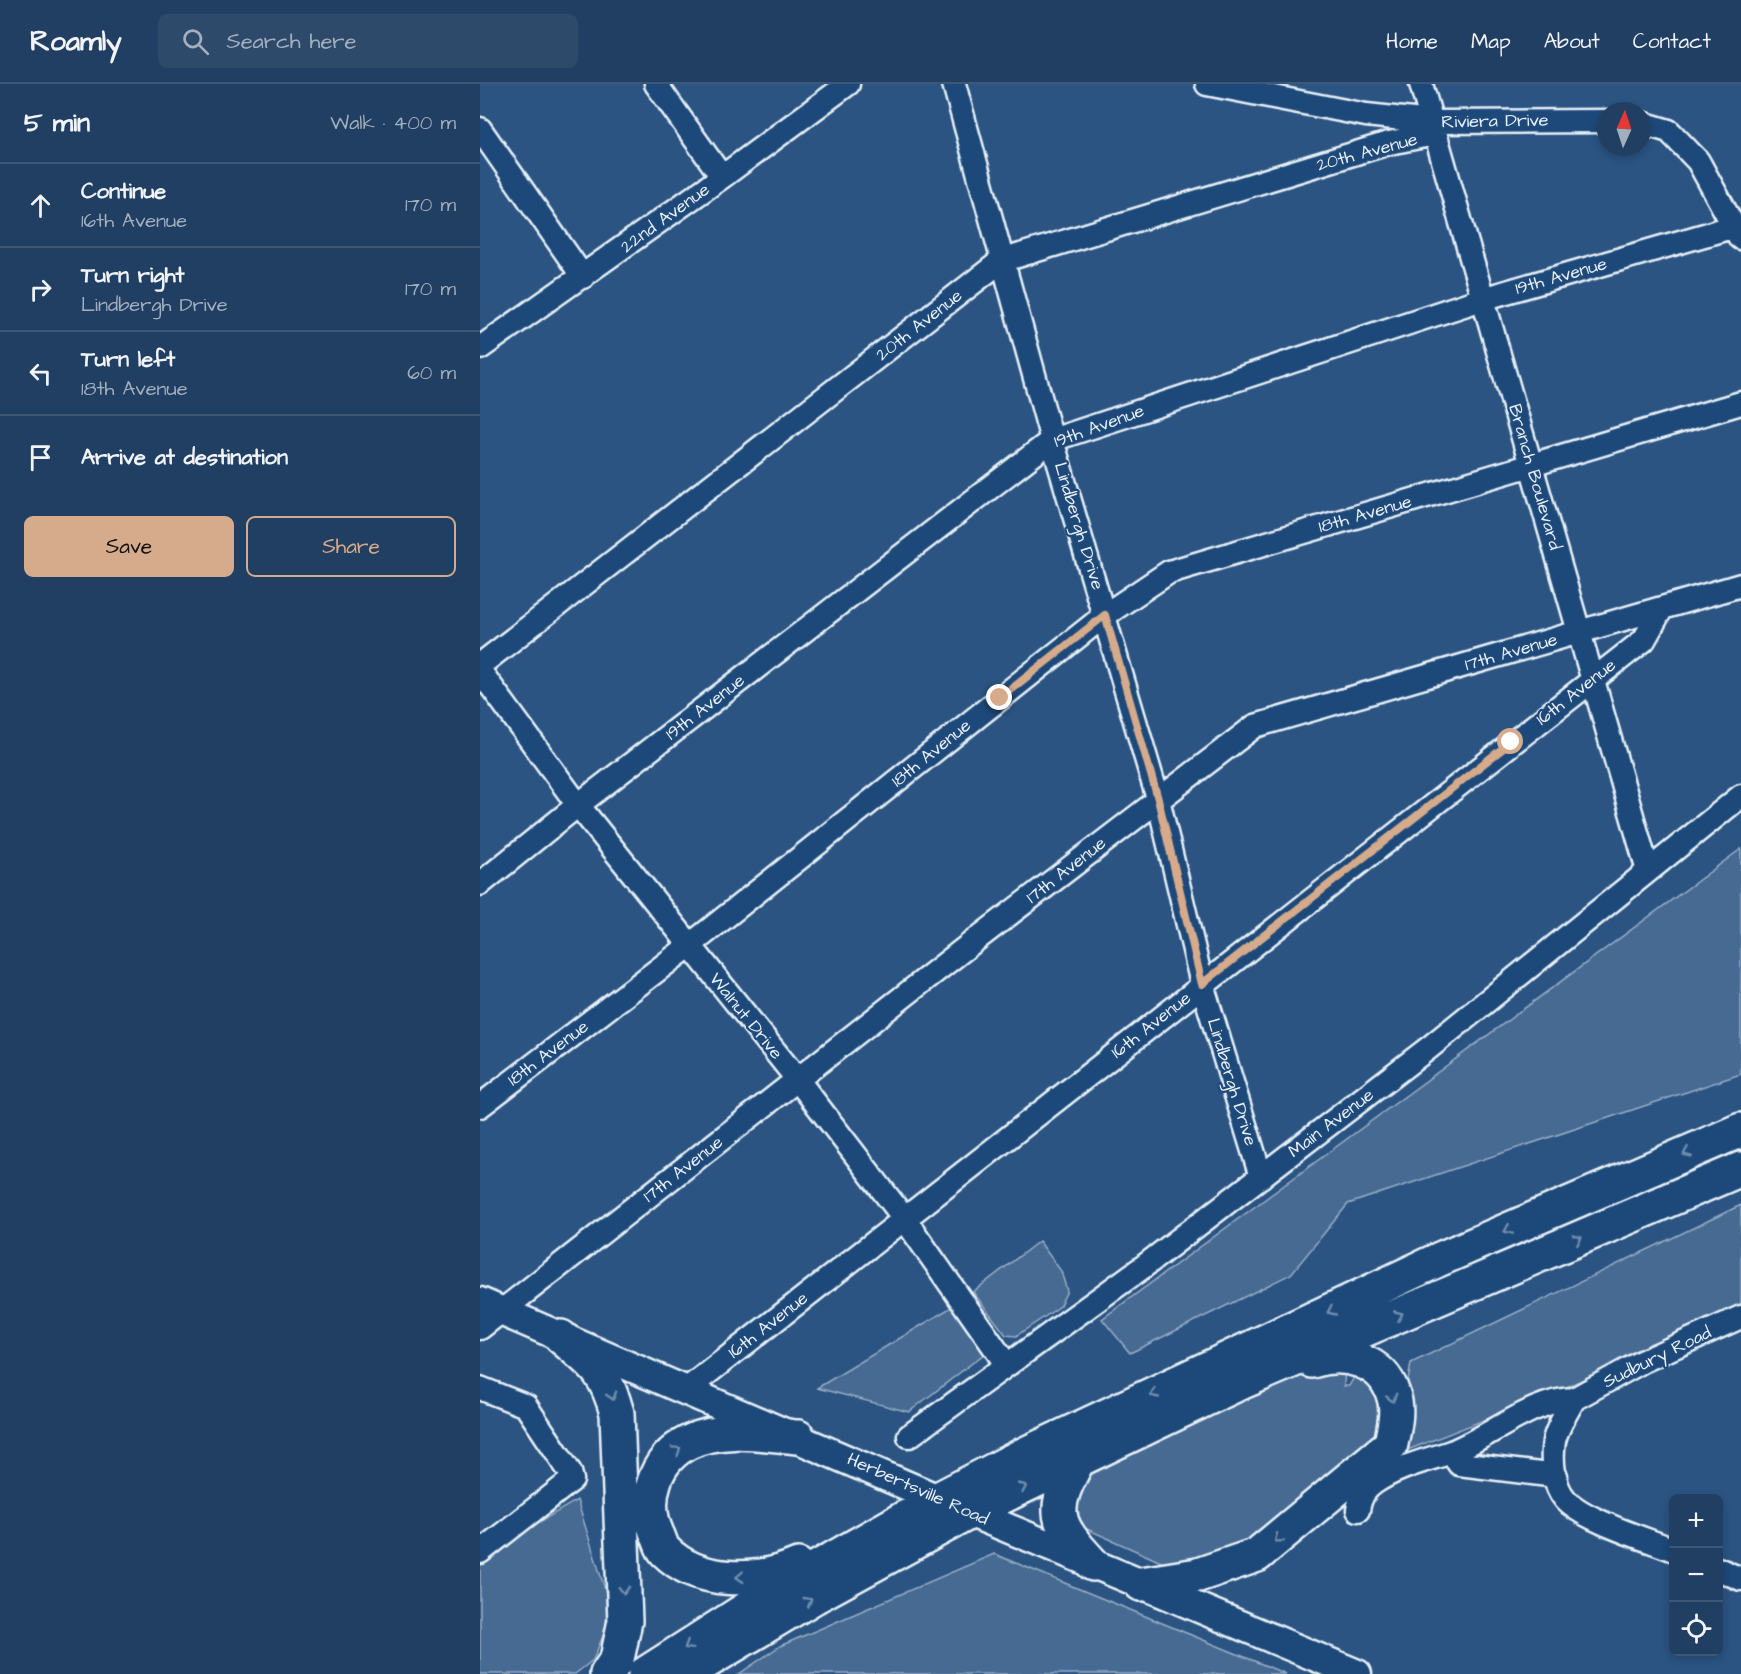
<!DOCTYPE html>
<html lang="en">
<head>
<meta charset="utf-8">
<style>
  body { margin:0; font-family:"Architects Daughter",sans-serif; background:#2d4a6b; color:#f1f3f6 }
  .controls { position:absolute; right:18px; bottom:18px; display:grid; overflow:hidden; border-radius:9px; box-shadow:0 3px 9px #0003 }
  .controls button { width:54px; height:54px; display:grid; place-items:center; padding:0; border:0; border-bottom:2px solid #3d5877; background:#203f62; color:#f1f3f6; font:30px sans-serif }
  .compass { position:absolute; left:1117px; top:18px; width:54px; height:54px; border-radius:50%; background:#203f62; box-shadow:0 3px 9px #0003; rotate:3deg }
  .stop { position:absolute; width:18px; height:18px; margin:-14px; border:4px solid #d6ab8b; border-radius:50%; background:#fff }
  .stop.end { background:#d6ab8b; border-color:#fff; box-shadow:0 2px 6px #0008 }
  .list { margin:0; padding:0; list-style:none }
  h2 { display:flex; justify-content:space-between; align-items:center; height:78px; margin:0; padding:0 24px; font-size:26px }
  h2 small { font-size:20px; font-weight:400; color:#a2afbe }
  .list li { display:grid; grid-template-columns:39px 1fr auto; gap:18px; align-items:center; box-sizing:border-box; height:84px; padding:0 24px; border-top:2px solid #3d5877 }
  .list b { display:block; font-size:22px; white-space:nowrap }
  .list p { margin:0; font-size:20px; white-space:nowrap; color:#a2afbe }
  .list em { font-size:20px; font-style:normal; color:#a2afbe }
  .actions { display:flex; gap:12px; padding:18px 24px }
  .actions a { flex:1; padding:14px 0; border:2px solid #d6ab8b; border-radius:9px; text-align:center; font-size:21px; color:#d6ab8b }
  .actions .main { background:#d6ab8b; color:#111 }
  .icon { flex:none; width:33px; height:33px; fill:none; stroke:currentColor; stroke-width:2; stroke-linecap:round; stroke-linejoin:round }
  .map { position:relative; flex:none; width:1261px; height:1590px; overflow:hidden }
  header { display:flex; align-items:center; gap:36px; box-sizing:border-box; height:84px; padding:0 30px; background:#203f62; border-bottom:2px solid #3d5877 }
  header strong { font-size:28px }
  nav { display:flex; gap:33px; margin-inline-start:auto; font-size:21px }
  .search { width:420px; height:54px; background:#2d4a6b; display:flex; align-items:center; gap:15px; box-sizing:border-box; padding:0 21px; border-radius:9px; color:#a2afbe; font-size:22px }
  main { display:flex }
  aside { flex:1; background:#203f62 }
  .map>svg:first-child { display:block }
  .green { fill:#476b93; stroke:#98aec6; stroke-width:1.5 }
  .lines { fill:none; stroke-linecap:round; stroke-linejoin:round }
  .minor-casing { stroke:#e8f1f8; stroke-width:27 }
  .major-casing { stroke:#e8f1f8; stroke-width:33 }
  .highway-casing { stroke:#e8f1f8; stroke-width:38 }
  .minor { stroke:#1f4a7a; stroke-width:22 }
  .major { stroke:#1f4a7a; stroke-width:28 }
  .highway { stroke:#1f4a7a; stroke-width:33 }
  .oneway { stroke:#6f8dac }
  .route { stroke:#d6ab8b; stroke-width:8 }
  .labels { text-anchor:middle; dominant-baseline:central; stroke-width:4.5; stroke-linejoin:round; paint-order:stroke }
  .street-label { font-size:18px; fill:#e8f1f8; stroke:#1f4a7a }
</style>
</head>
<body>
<header>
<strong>Roamly</strong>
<div class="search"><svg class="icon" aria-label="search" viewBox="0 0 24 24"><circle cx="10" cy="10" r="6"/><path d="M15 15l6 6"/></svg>Search here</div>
<nav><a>Home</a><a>Map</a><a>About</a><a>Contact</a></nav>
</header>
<main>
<aside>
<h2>5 min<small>Walk · 400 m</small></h2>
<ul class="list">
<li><svg class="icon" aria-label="ahead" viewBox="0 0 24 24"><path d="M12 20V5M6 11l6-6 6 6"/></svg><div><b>Continue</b><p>16th Avenue</p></div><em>170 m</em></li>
<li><svg class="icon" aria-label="right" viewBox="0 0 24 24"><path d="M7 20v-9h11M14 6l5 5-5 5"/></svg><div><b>Turn right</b><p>Lindbergh Drive</p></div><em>170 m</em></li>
<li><svg class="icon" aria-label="left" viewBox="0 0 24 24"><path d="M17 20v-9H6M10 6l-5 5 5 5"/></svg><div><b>Turn left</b><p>18th Avenue</p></div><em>60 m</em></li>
<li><svg class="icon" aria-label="arrive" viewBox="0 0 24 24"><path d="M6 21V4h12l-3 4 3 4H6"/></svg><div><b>Arrive at destination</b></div></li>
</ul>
<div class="actions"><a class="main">Save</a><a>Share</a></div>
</aside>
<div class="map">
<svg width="1261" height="1590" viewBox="0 0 1261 1590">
  <rect width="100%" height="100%" fill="#2b5482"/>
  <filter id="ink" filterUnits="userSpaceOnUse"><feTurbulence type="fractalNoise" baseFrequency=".0167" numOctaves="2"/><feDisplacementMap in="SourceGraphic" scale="12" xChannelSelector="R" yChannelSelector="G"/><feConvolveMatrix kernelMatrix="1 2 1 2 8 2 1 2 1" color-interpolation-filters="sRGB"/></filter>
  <g filter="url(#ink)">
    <path class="green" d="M 1261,765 L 1261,990 L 868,1120 L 811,1190 L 650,1269 L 622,1235 Z
      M 1261,1121 L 1261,1222 L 1082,1305 L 915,1371 L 931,1279 Z
      M 559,1157 L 581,1187 L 587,1207 L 579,1223 L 536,1252 L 526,1251 L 493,1208 Z
      M 475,1221 L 509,1266 L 429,1328 L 337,1304 Z
      M 865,1283 L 864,1302 L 869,1302 L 877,1288 L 897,1306 L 903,1345 L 757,1469 L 694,1480 L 681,1478 L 598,1441 L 594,1395 L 807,1291 Z
      M 97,1416 L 129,1518 L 125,1547 L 113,1576 L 95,1590 L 0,1590 L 0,1473 Z
      M 514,1470 L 806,1590 L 259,1590 L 300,1562 Z"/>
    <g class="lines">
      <defs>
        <path id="minor" d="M 176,0 L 242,93
          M 474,0 L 572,356 L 678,715 L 722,900 L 781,1093
          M 727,0 L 886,31 L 952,38 L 1126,37
          M 941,0 L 1168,787
          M 1162,39 L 1189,47 L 1218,77 L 1260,154
          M 0,45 L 103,193
          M 0,264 L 242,93 L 368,0
          M 0,581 L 521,177 L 909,59 L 955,50
          M 0,587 L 98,721 L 317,995 L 424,1134 L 526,1280
          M 0,800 L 98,721 L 572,356 L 1002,215 L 1252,143
          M 0,1022 L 209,862 L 625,531 L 689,488 L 1261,319
          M 0,1244 L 493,858 L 775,642 L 1261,501
          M 0,1304 L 46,1322 L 90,1388 L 92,1396 L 0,1468
          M 206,1306 L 1164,556 L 1182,524
          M 1094,1315 C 1087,1328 1077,1343 1074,1357 C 1071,1375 1073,1401 1085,1415 C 1103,1436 1166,1455 1194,1466
          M 429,1352 L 663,1183 L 950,963 L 1261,712
          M 971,1368 L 979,1380 L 1076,1392
          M 878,1426 C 880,1414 884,1406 894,1399 C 917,1383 945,1377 971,1368 C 1008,1354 1054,1315 1094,1315 L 1163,1277 L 1261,1233
          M 1238,1485 L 1261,1495"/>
        <path id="major" d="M 0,1218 L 458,1415 L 877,1590"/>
        <path id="highway" d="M 81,1253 C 114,1281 125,1286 137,1329 L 145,1537 L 137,1575 L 127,1590
          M 598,1377 C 570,1427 574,1439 613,1480
          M 318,1481 C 277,1499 219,1501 185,1467 C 181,1463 180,1455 177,1450 C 162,1416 174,1375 209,1358 C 242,1342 283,1350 318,1353
          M 661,1500 L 718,1491 L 777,1471 L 911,1360 C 914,1344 919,1326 913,1310 C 902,1275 863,1267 832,1277
          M 165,1590 L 287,1512 L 458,1415 L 543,1371 L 960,1175 L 1261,1046
          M 206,1590 L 334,1513 L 490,1428 L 753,1302 L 1261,1085"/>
      </defs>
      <use href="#minor" class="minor-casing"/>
      <use href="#major" class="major-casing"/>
      <use href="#highway" class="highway-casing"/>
      <use href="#minor" class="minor"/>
      <use href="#major" class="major"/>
      <use href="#highway" class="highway"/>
    </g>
    <defs><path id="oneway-chevron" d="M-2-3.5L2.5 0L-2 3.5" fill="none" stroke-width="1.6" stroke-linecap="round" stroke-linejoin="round" transform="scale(1.5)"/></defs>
    <g class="oneway">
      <use href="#oneway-chevron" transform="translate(1207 1069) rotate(157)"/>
      <use href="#oneway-chevron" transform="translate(1028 1146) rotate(157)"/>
      <use href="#oneway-chevron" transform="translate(1098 1155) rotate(-23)"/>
      <use href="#oneway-chevron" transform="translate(851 1227) rotate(155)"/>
      <use href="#oneway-chevron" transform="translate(919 1231) rotate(-23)"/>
      <use href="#oneway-chevron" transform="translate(674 1310) rotate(155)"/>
      <use href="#oneway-chevron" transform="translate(132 1312) rotate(73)"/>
      <use href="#oneway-chevron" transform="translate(912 1314) rotate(75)"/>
      <use href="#oneway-chevron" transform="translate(197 1366) rotate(-35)"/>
      <use href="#oneway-chevron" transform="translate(543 1403) rotate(-25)"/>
      <use href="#oneway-chevron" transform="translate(798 1455) rotate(141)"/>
      <use href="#oneway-chevron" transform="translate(260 1493) rotate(177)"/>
      <use href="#oneway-chevron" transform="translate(144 1506) rotate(88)"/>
      <use href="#oneway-chevron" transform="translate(328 1517) rotate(-31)"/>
      <use href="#oneway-chevron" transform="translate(208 1562) rotate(148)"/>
    </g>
  </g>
  <g class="lines" filter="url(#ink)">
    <path class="route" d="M 520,614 L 625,531 L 678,715 L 722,900 L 1031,658"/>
  </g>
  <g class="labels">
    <g class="street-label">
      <text transform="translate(1015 37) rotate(-1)">Riviera Drive</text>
      <text transform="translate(887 68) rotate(-15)">20th Avenue</text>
      <text transform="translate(185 134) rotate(-36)">22nd Avenue</text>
      <text transform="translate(1081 192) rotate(-16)">19th Avenue</text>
      <text transform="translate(439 241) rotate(-38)">20th Avenue</text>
      <text transform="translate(619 342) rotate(-20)">19th Avenue</text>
      <text transform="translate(1055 393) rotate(74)">Branch Boulevard</text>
      <text transform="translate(885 430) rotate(-16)">18th Avenue</text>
      <text transform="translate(599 442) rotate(73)">Lindbergh Drive</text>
      <text transform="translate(1031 568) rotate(-16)">17th Avenue</text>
      <text transform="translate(1096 608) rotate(-38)">16th Avenue</text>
      <text transform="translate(225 623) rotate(-38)">19th Avenue</text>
      <text transform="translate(451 669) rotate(-39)">18th Avenue</text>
      <text transform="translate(586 786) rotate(-38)">17th Avenue</text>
      <text transform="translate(266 932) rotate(51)">Walnut Drive</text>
      <text transform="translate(671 941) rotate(-38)">16th Avenue</text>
      <text transform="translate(68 969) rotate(-37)">18th Avenue</text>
      <text transform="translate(752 998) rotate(73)">Lindbergh Drive</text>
      <text transform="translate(851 1039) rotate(-37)">Main Avenue</text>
      <text transform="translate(203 1085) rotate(-38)">17th Avenue</text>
      <text transform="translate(288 1241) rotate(-38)">16th Avenue</text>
      <text transform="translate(1177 1273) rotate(-26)">Sudbury Road</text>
      <text transform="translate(438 1405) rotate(24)">Herbertsville Road</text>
    </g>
  </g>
</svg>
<div class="controls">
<button>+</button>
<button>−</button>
<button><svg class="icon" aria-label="locate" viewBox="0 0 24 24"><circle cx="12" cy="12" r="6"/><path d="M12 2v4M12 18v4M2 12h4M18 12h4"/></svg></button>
</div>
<svg class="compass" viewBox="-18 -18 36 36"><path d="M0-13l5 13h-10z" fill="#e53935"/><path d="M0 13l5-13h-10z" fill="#a2afbe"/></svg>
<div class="stop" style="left:1031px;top:658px"></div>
<div class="stop end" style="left:520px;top:614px"></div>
</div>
</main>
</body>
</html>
